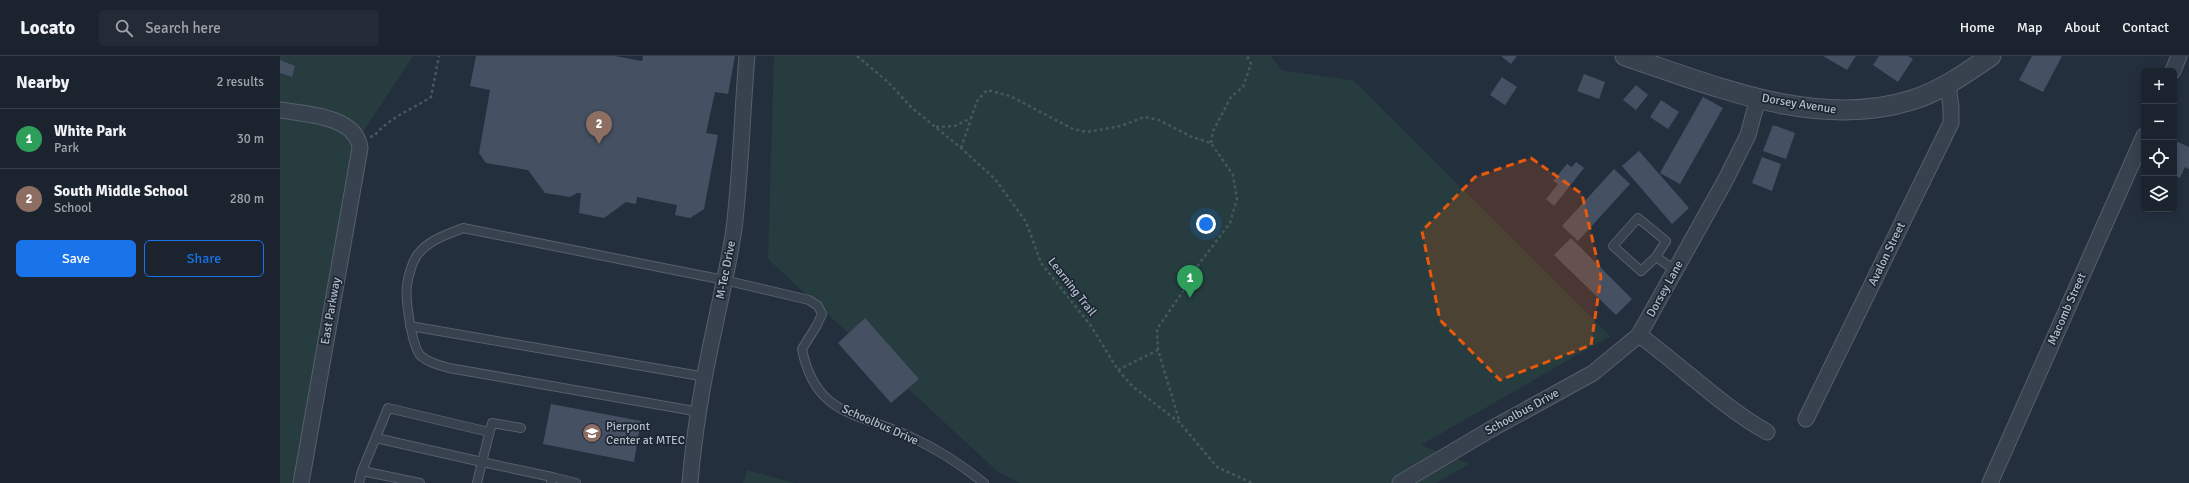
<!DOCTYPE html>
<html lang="en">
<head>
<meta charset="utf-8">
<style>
  body { margin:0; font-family:Signika,sans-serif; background:#242b36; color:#f1f3f6 }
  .controls { position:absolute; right:12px; top:12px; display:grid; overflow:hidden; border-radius:6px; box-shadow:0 2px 10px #0003 }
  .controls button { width:36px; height:36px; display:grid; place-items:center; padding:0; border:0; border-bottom:1px solid #39404a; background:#1b232e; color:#f1f3f6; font:20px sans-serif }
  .you { position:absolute; left:926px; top:168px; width:14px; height:14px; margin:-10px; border:3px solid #fff; border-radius:50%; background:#1a73e8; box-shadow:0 0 0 6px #1a73e833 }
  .badge { display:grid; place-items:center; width:26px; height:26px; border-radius:50%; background:#1a73e8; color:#fff; font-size:13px; font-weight:700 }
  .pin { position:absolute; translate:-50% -33px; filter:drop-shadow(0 1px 2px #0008) }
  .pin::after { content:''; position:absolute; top:21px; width:14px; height:12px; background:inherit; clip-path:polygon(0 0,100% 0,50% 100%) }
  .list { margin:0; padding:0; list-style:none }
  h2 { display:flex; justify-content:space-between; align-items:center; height:52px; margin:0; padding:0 16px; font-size:17px }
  h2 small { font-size:13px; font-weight:400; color:#a0a4aa }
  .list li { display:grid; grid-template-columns:26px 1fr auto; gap:12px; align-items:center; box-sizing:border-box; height:60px; padding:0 16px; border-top:1px solid #39404a }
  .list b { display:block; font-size:15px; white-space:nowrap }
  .list p { margin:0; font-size:13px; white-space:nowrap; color:#a0a4aa }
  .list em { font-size:13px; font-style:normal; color:#a0a4aa }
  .actions { display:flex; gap:8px; padding:12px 16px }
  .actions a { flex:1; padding:9px 0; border:1px solid #1a73e8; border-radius:6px; text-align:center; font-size:14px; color:#1a73e8 }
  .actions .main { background:#1a73e8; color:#fff }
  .icon { flex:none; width:22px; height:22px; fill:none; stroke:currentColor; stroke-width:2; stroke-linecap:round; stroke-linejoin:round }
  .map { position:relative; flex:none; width:1909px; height:427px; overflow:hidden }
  header { display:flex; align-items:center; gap:24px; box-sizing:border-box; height:56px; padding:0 20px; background:#1b232e; border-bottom:1px solid #39404a }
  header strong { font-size:19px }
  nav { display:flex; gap:22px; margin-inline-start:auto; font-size:14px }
  .search { width:280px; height:36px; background:#242b36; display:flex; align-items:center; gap:10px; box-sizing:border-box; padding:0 14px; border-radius:6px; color:#a0a4aa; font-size:15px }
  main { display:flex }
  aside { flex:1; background:#1b232e }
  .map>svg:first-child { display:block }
  .green { fill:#263c3f }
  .building { fill:#455162 }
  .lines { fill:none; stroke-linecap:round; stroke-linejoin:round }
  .service-casing { stroke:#565f6c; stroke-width:10 }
  .minor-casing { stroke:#565f6c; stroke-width:17 }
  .tertiary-casing { stroke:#565f6c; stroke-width:21 }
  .path { stroke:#44595c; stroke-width:2.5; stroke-dasharray:3 3; stroke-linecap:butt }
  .service { stroke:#38414e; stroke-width:8 }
  .minor { stroke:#38414e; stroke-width:15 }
  .tertiary { stroke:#38414e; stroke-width:19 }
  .marked { fill:#e8590c; fill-opacity:0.2; stroke:#e8590c; stroke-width:3; stroke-dasharray:8 5; stroke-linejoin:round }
  .labels { text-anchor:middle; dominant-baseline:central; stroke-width:3.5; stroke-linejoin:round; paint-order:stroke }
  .street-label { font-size:12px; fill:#b4bcc9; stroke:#1d2633 }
  .poi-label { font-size:12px; fill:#b4bcc9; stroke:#1d2633; text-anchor:start }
</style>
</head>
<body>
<header>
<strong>Locato</strong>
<div class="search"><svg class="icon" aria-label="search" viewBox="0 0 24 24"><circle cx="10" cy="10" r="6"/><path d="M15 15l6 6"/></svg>Search here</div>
<nav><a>Home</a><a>Map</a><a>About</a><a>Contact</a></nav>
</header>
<main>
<aside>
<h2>Nearby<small>2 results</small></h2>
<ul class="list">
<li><span class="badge" style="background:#2e9e5b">1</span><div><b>White Park</b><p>Park</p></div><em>30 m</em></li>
<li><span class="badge" style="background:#8d6e63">2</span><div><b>South Middle School</b><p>School</p></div><em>280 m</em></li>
</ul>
<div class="actions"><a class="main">Save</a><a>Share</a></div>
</aside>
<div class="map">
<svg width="1909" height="427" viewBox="0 0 1909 427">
  <rect width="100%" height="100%" fill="#242f3e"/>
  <path class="green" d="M 0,0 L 133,0 L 79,82 L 21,427 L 0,427 Z
    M 494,0 L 991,0 L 1001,14 L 1074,25 L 1330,280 L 1141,389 L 1189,408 L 1156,427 L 740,427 L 717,415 L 488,203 Z
    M 467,414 L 515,427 L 463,427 Z"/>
  <path class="building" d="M 196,0 L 335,0 L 362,5 L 363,0 L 455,0 L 448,38 L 435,36 L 426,77 L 438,79 L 424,153 L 410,162 L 395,159 L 397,149 L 357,141 L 356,148 L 346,146 L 324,162 L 299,157 L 301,137 L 297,137 L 290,141 L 265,137 L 248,114 L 206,107 L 199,97 L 210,34 L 190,30 Z
    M 1221,0 L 1237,0 L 1231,8 Z
    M 1543,0 L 1576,0 L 1567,14 Z
    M 1599,0 L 1628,0 L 1633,3 L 1618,26 L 1593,9 Z
    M 1752,0 L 1782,0 L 1763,36 L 1739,24 Z
    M 0,4 L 15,10 L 12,21 L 0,17 Z
    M 1304,18 L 1325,26 L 1319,43 L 1297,35 Z
    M 1222,21 L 1237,31 L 1225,49 L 1210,39 Z
    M 1356,29 L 1368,39 L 1356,54 L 1343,44 Z
    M 1423,41 L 1443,52 L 1400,128 L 1380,117 Z
    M 1381,44 L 1399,56 L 1388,73 L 1370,61 Z
    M 1493,69 L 1515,77 L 1506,103 L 1483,95 Z
    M 1896,85 L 1909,91 L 1909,113 L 1905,111 L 1900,122 L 1894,119 L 1894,90 Z
    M 1359,95 L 1409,152 L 1392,168 L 1342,110 Z
    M 1482,101 L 1501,108 L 1492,135 L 1472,127 Z
    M 1296,106 L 1304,112 L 1274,150 L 1266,143 L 1278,128 L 1273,125 L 1287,108 L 1292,111 Z
    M 1334,113 L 1350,128 L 1298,185 L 1282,170 Z
    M 1291,182 L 1352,243 L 1336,259 L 1274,199 Z
    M 585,262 L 639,323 L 611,347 L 558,287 Z
    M 271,348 L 361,365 L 354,406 L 263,388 Z"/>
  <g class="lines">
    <defs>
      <path id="service" d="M 1376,201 L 1361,215 L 1333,190 L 1358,162 L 1386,185 L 1376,201 L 1395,214
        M 130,270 L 426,321
        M 420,356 L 169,312 C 159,309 149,307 141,300 C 132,292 125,242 127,229 C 128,220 133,204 138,198 C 149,184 168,178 183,172 L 444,224 L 529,244 L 538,250 L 542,258 L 537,269 L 522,293 C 535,360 579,357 629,380 C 655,392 682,409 704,427
        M 241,372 L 212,367 L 202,406 L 272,421
        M 96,382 L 202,406 L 197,427
        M 79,427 L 82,415
        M 140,427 L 82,415 L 108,352 L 209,376
        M 271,427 L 272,421 L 296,427"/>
      <path id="minor" d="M 1893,15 L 1899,0
        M 0,54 C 26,58 76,60 80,92 L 21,427
        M 1359,279 C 1403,311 1440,349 1487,376
        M 1526,363 L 1671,67 L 1671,51 L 1668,29
        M 410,427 C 414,376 423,324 434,274 C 441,240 449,207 454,173 C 461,115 462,58 467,0
        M 1120,427 L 1213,372 L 1313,317 L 1359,279 L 1445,125 L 1468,79 L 1478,42
        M 1710,427 L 1864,80"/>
      <path id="tertiary" d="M 1345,0 C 1435,30 1537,74 1632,44 C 1661,35 1686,17 1711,0"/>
    </defs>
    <use href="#service" class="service-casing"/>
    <use href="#minor" class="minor-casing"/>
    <use href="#tertiary" class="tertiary-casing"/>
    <path class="path" d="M 577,0 L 609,27 L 631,51 L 681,92 L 715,123 L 746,166 L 761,207 L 811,270 L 838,314 L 852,330 L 900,367 L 937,411 L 972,427
      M 656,71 L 675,70 L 691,62 L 697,45 L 707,34 L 730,40 L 793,73 L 807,76 L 841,70 L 864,61 L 879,64 L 912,81 L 931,87 L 953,119 L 957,143 L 950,167 L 916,212 L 906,231 L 877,273 L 878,294 L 900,367
      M 90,81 L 94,80 C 110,61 131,54 151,41 L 159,0
      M 931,87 L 933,75 L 951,41 L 963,31 L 971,8 L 967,0
      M 681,92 L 691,63
      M 838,314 L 878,294"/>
    <use href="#service" class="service"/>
    <use href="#minor" class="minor"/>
    <use href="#tertiary" class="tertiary"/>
  </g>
  <path class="marked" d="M 1251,102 L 1302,138 L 1321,221 L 1311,289 L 1220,324 L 1160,264 L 1142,175 L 1195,121 Z"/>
  <defs>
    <symbol id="university-disc" viewBox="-11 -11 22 22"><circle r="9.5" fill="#8d6e63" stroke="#1d2633"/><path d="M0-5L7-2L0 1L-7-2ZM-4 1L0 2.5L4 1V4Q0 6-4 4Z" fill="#fff"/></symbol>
  </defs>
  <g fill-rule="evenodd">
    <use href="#university-disc" x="301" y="366" width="22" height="22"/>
  </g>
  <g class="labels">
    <g class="street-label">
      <text transform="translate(1519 48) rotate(9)">Dorsey Avenue</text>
      <text transform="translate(1607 198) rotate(-64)">Avalon Street</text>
      <text transform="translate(446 214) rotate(-79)">M-Tec Drive</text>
      <text transform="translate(792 231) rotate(52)">Learning Trail</text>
      <text transform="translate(1385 233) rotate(-61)">Dorsey Lane</text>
      <text transform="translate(1787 253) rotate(-66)">Macomb Street</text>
      <text transform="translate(51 255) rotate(-80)">East Parkway</text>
      <text transform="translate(1242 356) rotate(-29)">Schoolbus Drive</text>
      <text transform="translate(600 369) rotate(24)">Schoolbus Drive</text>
    </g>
    <g class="poi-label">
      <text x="326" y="370">Pierpont<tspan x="326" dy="14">Center at MTEC</tspan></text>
    </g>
  </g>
</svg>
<div class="controls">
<button>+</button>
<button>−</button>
<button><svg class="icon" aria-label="locate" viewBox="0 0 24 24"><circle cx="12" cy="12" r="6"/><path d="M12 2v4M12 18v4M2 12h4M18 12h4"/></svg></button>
<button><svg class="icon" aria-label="layers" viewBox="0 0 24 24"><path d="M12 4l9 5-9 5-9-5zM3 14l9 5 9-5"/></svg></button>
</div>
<div class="you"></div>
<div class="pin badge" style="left:910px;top:242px;background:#2e9e5b">1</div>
<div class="pin badge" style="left:319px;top:88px;background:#8d6e63">2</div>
</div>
</main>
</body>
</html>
